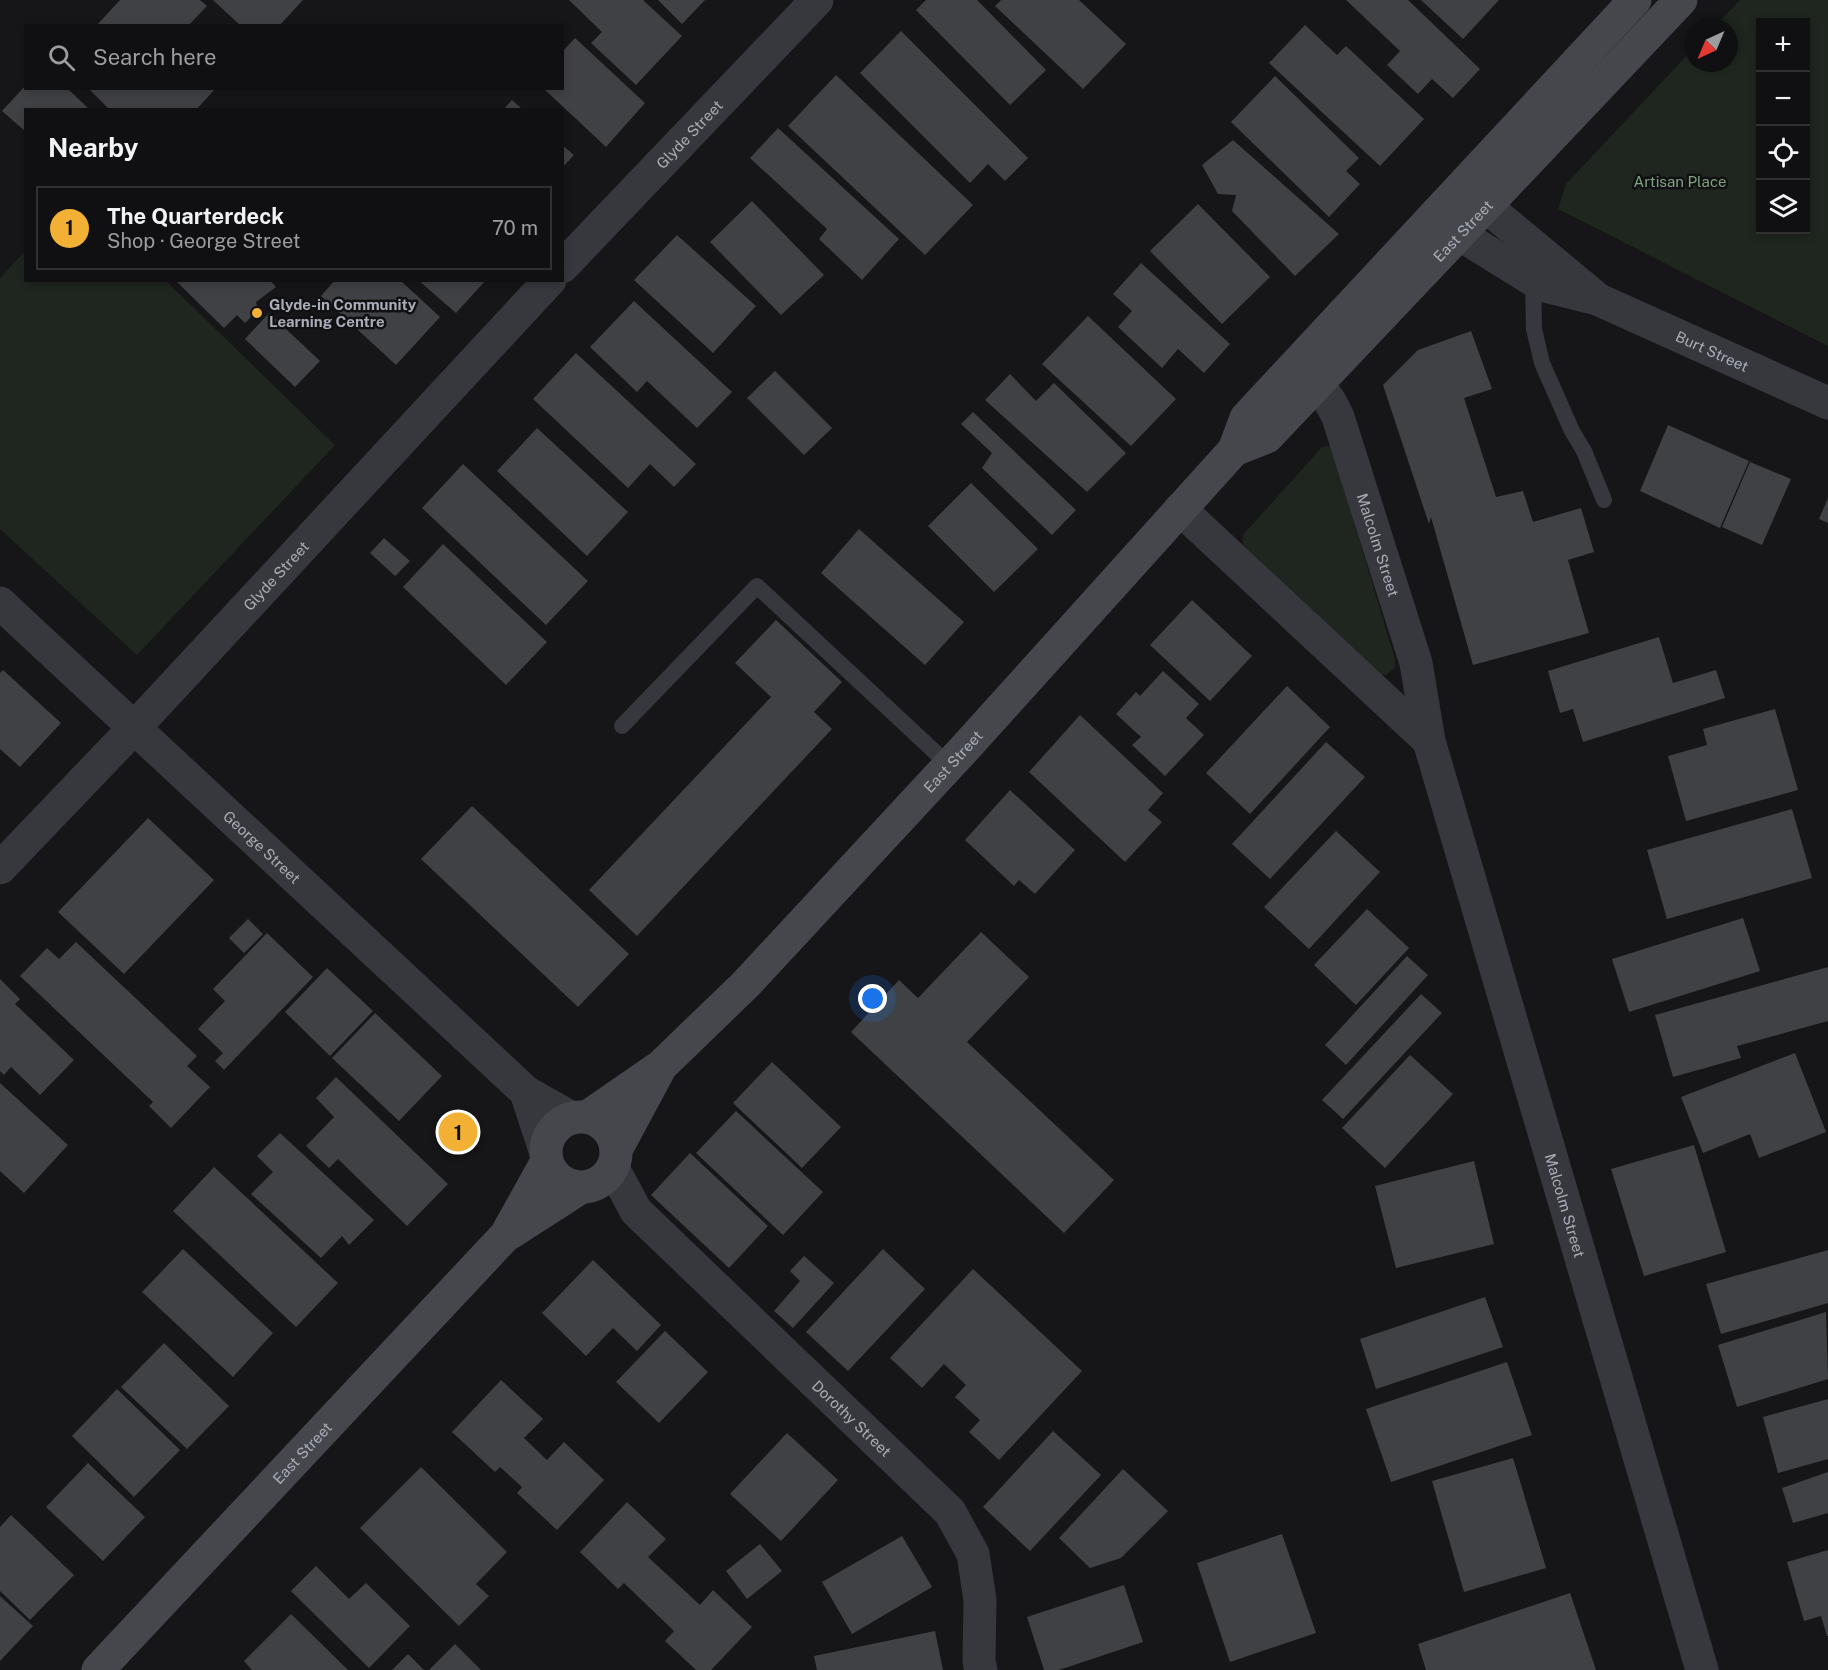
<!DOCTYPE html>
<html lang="en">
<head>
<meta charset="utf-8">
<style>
  body { margin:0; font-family:"Public Sans",sans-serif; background:#1e1e20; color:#f1f3f6 }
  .controls { position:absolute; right:18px; top:18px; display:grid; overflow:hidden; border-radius:0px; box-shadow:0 3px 9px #0003 }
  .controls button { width:54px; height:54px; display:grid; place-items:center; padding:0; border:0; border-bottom:2px solid #303032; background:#101012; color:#f1f3f6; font:30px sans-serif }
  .compass { position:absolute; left:1684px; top:18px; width:54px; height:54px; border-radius:50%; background:#101012; box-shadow:0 3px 9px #0003; rotate:224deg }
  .you { position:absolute; left:873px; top:999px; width:21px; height:21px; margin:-15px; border:4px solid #fff; border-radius:50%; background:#1a73e8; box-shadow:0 0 0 9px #1a73e833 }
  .badge { display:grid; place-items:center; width:39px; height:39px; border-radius:50%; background:#f2b134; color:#111; font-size:20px; font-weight:700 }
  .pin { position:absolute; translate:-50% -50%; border:3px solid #fff; box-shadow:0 2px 6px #0006 }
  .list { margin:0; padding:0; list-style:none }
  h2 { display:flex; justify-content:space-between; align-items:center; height:78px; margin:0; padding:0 24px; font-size:26px }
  h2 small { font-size:20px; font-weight:400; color:#9c9d9f }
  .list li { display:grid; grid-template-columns:39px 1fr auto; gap:18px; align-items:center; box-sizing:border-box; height:84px; margin:0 12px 12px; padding:0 12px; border:2px solid #303032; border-radius:0px }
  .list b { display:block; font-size:22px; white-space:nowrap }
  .list p { margin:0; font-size:20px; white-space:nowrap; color:#9c9d9f }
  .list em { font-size:20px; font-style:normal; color:#9c9d9f }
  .icon { flex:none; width:33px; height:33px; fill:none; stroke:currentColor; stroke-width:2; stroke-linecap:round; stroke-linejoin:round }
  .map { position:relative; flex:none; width:1828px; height:1670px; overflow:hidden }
  .search { position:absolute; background:#101012; box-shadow:0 3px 9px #0003; left:24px; top:24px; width:540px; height:66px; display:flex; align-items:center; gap:15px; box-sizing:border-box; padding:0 21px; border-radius:0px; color:#9c9d9f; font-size:22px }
  .panel { position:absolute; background:#101012; box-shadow:0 3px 9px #0003; left:24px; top:108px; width:540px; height:174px; border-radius:0px }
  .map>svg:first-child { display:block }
  .green { fill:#1e261f; fill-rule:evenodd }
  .building { fill:#404145 }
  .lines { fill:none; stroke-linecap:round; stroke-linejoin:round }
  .lane { stroke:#37383d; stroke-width:16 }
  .street { stroke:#37383d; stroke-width:33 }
  .secondary { stroke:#45474d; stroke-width:33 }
  .poi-dot { fill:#f2b134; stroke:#111113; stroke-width:2 }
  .labels { text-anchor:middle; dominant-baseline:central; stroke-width:5; stroke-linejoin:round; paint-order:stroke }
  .street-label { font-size:15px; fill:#a8adb8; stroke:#111113 }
  .park-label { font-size:15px; fill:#7fa381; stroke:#111113 }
  .poi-label { font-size:15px; font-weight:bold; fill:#a8adb8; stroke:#111113; text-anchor:start }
</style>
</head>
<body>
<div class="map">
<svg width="1828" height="1670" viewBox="0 0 1828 1670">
  <rect width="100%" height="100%" fill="#161618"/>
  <path class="green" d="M 1740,0 L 1828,0 L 1828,346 L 1558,209 L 1566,184 L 1693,49 L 1693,63 L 1729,63 L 1729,27 L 1714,27 ZM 1760,22 L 1806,22 L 1806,230 L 1760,230 Z
    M 25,251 L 26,280 L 166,281 L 335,445 L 137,655 L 0,529 L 0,278 Z
    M 1331,446 L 1395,659 L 1395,668 L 1386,675 L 1379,674 L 1243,545 L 1243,535 L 1322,447 Z"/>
  <path class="building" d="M 120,0 L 200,0 L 207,6 L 188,26 L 96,26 Z
    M 213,0 L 303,0 L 279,26 L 241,26 Z
    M 569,0 L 643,0 L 682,36 L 636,85 L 591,43 L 602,32 Z
    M 658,0 L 705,0 L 682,24 Z
    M 926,0 L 977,0 L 1046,70 L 1010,105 L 916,10 Z
    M 1001,0 L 1079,0 L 1126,44 L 1083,89 L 995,6 Z
    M 1346,0 L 1408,0 L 1480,69 L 1453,98 L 1432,79 L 1418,94 L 1387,65 L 1400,51 Z
    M 1421,0 L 1499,0 L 1463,39 Z
    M 1305,25 L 1337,55 L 1346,46 L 1424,119 L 1380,166 L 1269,63 Z
    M 901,31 L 1028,158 L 1005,181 L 988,164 L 970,183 L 860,73 Z
    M 575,38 L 645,103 L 606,147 L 543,88 L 562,88 L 562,52 Z
    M 836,75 L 973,205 L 925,255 L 788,126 Z
    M 1275,76 L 1359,158 L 1346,171 L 1360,184 L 1329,217 L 1231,122 Z
    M 26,85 L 26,88 L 67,88 L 90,110 L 26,110 L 26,132 L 2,111 Z
    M 88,88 L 216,88 L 196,110 L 110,110 Z
    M 512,100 L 523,110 L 503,110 Z
    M 778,128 L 899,239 L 862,280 L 819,239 L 827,229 L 750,158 Z
    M 1233,140 L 1339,234 L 1295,276 L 1232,211 L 1236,195 L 1218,194 L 1202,165 Z
    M 562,145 L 574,155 L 562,168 Z
    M 752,201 L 824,275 L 781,315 L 710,242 Z
    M 1198,204 L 1270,277 L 1222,324 L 1150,251 Z
    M 677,235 L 756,306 L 713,353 L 634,280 Z
    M 1141,263 L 1230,344 L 1204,373 L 1178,349 L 1162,368 L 1118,327 L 1132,311 L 1113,294 Z
    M 175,280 L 270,280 L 276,287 L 256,302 L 258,310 L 245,323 L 237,315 L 224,328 Z
    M 335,280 L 400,280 L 440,317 L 396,365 L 321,296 Z
    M 418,280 L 486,280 L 456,313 Z
    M 634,301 L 732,392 L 697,428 L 647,381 L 637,392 L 590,347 Z
    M 269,313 L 320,361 L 295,387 L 245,339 Z
    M 1088,316 L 1176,399 L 1131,446 L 1042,364 Z
    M 1471,331 L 1492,389 L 1464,398 L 1496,497 L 1523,491 L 1533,522 L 1581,508 L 1594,552 L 1568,560 L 1589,633 L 1473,665 L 1431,517 L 1429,524 L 1383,385 L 1418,350 Z
    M 576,353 L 696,464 L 674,487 L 650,464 L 628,488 L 533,399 Z
    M 775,371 L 832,428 L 804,455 L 747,398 Z
    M 1010,374 L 1036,401 L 1054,383 L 1126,453 L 1087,492 L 985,400 Z
    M 973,412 L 1076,510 L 1052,535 L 982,468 L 992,453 L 961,424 Z
    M 1668,425 L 1749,461 L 1720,528 L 1640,491 Z
    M 537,428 L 628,512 L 587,556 L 497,471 Z
    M 1750,462 L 1791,479 L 1762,545 L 1722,527 Z
    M 463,464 L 588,581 L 546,625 L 422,508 Z
    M 971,483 L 1038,549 L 994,592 L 928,526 Z
    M 1828,498 L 1828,523 L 1819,519 Z
    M 859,529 L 964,622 L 925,665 L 821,573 Z
    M 384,538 L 410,561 L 395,576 L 370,553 Z
    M 443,544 L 547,642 L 506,685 L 403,587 Z
    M 1192,600 L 1252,656 L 1210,701 L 1150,645 Z
    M 776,620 L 842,682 L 814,712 L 832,729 L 637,936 L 589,890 L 771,697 L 735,663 Z
    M 1659,637 L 1673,683 L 1716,670 L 1725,698 L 1583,742 L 1573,709 L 1560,713 L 1548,671 Z
    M 3,670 L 61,723 L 20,767 L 0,749 L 0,673 Z
    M 1163,671 L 1199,704 L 1186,718 L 1204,735 L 1165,776 L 1132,745 L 1141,737 L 1116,714 L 1136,692 L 1140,696 Z
    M 1287,686 L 1330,727 L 1250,814 L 1206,773 Z
    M 1775,709 L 1798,790 L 1686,821 L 1668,756 L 1707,745 L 1703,729 Z
    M 1080,715 L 1163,793 L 1148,810 L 1162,822 L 1125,862 L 1029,772 Z
    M 1326,742 L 1365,777 L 1270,879 L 1232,844 Z
    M 1010,790 L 1075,850 L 1035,894 L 1019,880 L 1014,886 L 965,840 Z
    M 472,806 L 629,954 L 578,1007 L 421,859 Z
    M 1792,809 L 1812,878 L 1667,919 L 1647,850 Z
    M 148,818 L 214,880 L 124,974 L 58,912 Z
    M 1336,831 L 1380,872 L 1309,949 L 1264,907 Z
    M 1367,909 L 1409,948 L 1356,1005 L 1314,965 Z
    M 1743,918 L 1760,971 L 1629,1012 L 1612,959 Z
    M 248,919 L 263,934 L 244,953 L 229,938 Z
    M 981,932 L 1029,977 L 967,1042 L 1114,1180 L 1064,1233 L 851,1032 L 899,980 L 918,998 Z
    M 267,933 L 313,977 L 224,1070 L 215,1061 L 223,1053 L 198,1029 L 225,1001 L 213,989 Z
    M 76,942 L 197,1056 L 187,1066 L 210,1087 L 171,1128 L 149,1106 L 153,1102 L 20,976 L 47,948 L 59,959 Z
    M 1407,956 L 1428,975 L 1346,1065 L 1325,1045 Z
    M 1828,967 L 1828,1021 L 1737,1046 L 1741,1058 L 1673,1077 L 1655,1015 Z
    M 327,968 L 373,1011 L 330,1056 L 285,1012 Z
    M 0,979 L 20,999 L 15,1004 L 74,1060 L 40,1095 L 11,1067 L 4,1075 L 0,1071 Z
    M 1421,994 L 1442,1013 L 1343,1119 L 1322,1100 Z
    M 375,1013 L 442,1076 L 399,1121 L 332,1058 Z
    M 1795,1053 L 1826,1132 L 1759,1158 L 1750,1134 L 1703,1153 L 1681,1097 Z
    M 1410,1055 L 1453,1094 L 1385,1168 L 1342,1128 Z
    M 772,1062 L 841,1127 L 802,1168 L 733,1103 Z
    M 336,1077 L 448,1184 L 407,1226 L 338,1159 L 329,1168 L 306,1146 L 334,1117 L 316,1098 Z
    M 0,1083 L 68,1145 L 24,1193 L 0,1171 Z
    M 736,1111 L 823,1192 L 783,1235 L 696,1153 Z
    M 280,1133 L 374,1220 L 349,1245 L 342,1236 L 321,1258 L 251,1194 L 273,1172 L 257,1156 Z
    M 1694,1145 L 1726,1252 L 1644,1276 L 1611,1169 Z
    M 690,1153 L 768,1226 L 729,1268 L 651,1195 Z
    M 1474,1161 L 1494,1244 L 1396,1268 L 1375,1186 Z
    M 214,1167 L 338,1283 L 296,1327 L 173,1211 Z
    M 183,1249 L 273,1333 L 233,1377 L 142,1292 Z
    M 883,1249 L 925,1289 L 848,1371 L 806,1332 Z
    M 1828,1250 L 1828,1303 L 1721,1334 L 1706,1284 Z
    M 804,1256 L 834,1283 L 793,1328 L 774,1311 L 800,1281 L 790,1271 Z
    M 593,1260 L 661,1325 L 637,1351 L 613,1328 L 586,1356 L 542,1313 Z
    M 973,1269 L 1082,1371 L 999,1460 L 969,1432 L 980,1420 L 955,1397 L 966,1385 L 944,1364 L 922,1388 L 890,1358 Z
    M 1485,1297 L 1503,1347 L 1376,1389 L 1360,1339 Z
    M 1826,1312 L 1828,1379 L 1737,1407 L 1718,1345 Z
    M 665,1331 L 708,1372 L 659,1423 L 616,1382 Z
    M 164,1343 L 229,1406 L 187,1449 L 121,1387 Z
    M 1507,1362 L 1532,1435 L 1391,1482 L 1366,1409 Z
    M 501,1380 L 543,1419 L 524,1438 L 547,1460 L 564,1442 L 604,1480 L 557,1530 L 517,1493 L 522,1487 L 500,1467 L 495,1472 L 452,1432 Z
    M 117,1389 L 180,1450 L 134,1497 L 72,1436 Z
    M 1828,1399 L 1828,1459 L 1778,1473 L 1763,1417 Z
    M 1053,1431 L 1101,1475 L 1030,1551 L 983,1507 Z
    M 787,1433 L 838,1480 L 781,1541 L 730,1494 Z
    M 1513,1458 L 1546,1568 L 1464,1592 L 1432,1481 Z
    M 88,1463 L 145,1517 L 103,1561 L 46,1507 Z
    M 421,1467 L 507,1552 L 476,1584 L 489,1596 L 459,1626 L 360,1528 Z
    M 1123,1469 L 1168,1511 L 1121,1558 L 1090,1568 L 1059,1538 Z
    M 1828,1472 L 1828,1513 L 1793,1523 L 1782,1488 Z
    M 627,1502 L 666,1539 L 648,1557 L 700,1605 L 713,1590 L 752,1627 L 711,1670 L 696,1670 L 665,1641 L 674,1631 L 624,1583 L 618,1589 L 580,1552 Z
    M 11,1515 L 74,1575 L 30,1620 L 0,1591 L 0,1527 Z
    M 1282,1534 L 1316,1633 L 1230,1662 L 1197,1563 Z
    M 902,1536 L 932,1587 L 852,1634 L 822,1582 Z
    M 760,1544 L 782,1571 L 747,1599 L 726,1571 Z
    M 1828,1550 L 1828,1636 L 1827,1636 L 1821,1616 L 1804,1621 L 1787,1562 Z
    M 316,1566 L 349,1599 L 366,1583 L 410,1626 L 369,1668 L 291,1591 Z
    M 1124,1585 L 1143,1642 L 1059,1670 L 1044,1670 L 1027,1617 Z
    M 1570,1593 L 1596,1670 L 1426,1670 L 1418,1644 Z
    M 0,1596 L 33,1626 L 0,1661 Z
    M 291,1614 L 348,1670 L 252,1670 L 244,1661 Z
    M 935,1631 L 943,1670 L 817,1670 L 814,1656 Z
    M 455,1644 L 481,1670 L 429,1670 Z
    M 408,1654 L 424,1670 L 392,1670 Z"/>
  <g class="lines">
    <path class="lane" d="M 1533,280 L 1534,329 L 1542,363 L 1572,431 L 1584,451 L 1604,500
      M 622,726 L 757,586 L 949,765"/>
    <g class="street">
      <path d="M 1465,189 L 1594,296"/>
      <path id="s1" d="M 1435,219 L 1541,285 L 1597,299 L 1828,403"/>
      <path id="s2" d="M 562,267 L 817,0"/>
      <path id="s3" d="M 1298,364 C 1315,380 1328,395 1338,417 L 1416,663 L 1429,741 L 1702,1670"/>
      <path d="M 1180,509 L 1429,741"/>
      <path id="s4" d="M 0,603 L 526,1092 L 572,1118"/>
      <path id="s5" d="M 0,868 L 136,726 L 550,280"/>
      <path d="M 526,1092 L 545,1150"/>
      <path id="s6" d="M 613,1168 L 636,1211 L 950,1512 L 973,1554 L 980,1600 L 979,1661 L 981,1670"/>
    </g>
    <g class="secondary">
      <path id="s7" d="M 1234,450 L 1267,437 L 1681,0"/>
      <circle cx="581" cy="1152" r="35"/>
      <path id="s8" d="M 587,1117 L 661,1066 L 746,984 L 966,747 L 1234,450 L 1246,418 L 1635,0"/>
      <path d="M 616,1150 L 659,1070"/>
      <path d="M 510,1233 L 580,1188"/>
      <path id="s9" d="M 98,1670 L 506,1235 L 546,1163"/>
    </g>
  </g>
  <circle class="poi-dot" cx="257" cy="313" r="6"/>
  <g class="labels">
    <g class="street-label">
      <text stroke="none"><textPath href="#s2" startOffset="184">Glyde Street</textPath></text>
      <text stroke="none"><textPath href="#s7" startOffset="320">East Street</textPath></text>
      <text stroke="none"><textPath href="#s1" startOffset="309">Burt Street</textPath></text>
      <text stroke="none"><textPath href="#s3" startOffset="201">Malcolm Street</textPath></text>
      <text stroke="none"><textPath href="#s5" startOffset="402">Glyde Street</textPath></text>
      <text stroke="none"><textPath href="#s8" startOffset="512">East Street</textPath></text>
      <text stroke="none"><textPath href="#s4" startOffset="358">George Street</textPath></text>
      <text stroke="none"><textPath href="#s3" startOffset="888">Malcolm Street</textPath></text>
      <text stroke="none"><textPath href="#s6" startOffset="348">Dorothy Street</textPath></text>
      <text stroke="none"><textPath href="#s9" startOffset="298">East Street</textPath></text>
    </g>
    <g class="park-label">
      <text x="1680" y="181">Artisan Place</text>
    </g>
    <g class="poi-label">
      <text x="269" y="304">Glyde-in Community<tspan x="269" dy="17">Learning Centre</tspan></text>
    </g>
  </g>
</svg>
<div class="controls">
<button>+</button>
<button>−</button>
<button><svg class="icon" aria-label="locate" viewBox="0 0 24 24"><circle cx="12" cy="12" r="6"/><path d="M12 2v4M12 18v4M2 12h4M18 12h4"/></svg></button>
<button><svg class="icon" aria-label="layers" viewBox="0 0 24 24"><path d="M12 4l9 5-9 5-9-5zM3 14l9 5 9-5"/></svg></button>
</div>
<svg class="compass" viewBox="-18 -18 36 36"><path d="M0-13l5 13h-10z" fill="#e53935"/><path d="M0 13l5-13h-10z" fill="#9c9d9f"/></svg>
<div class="you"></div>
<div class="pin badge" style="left:458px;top:1132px">1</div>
<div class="search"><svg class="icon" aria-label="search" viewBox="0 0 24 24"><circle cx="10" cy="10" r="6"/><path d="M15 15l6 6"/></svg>Search here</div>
<section class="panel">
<h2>Nearby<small></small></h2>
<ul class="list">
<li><span class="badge">1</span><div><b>The Quarterdeck</b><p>Shop · George Street</p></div><em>70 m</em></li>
</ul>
</section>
</div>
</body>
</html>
